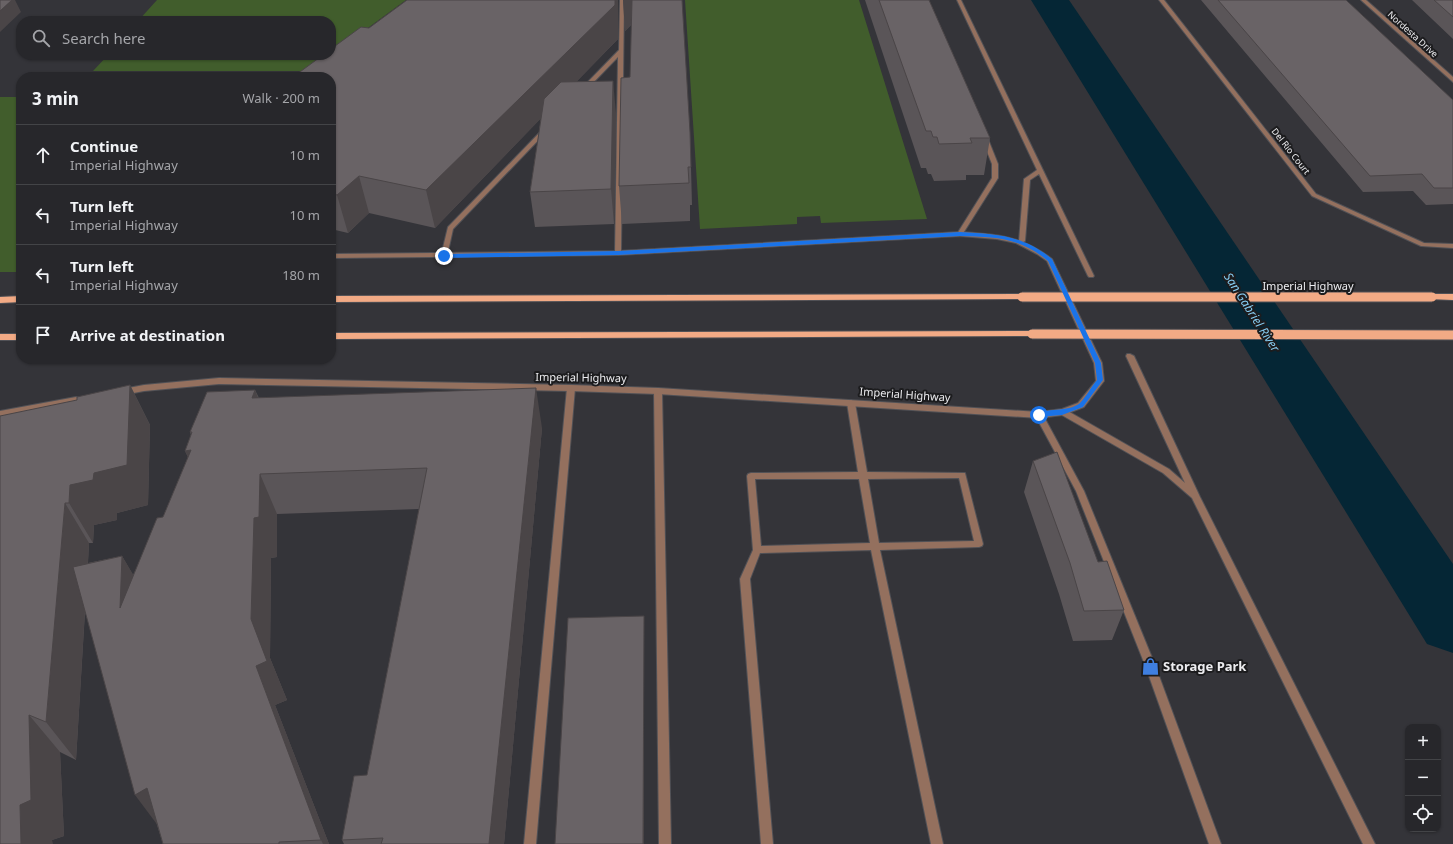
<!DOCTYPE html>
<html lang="en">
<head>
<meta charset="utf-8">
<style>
  body { margin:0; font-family:"Noto Sans",sans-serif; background:#333337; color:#f1f3f6 }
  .controls { position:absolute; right:12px; bottom:12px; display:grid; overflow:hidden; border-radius:8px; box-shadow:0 1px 3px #0004 }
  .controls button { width:36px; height:36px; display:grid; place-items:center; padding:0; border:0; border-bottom:1px solid #434447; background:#27272b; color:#f1f3f6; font:20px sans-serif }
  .stop { position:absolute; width:12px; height:12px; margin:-9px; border:3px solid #1a73e8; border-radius:50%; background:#fff }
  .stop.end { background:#1a73e8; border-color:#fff; box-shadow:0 1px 4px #0008 }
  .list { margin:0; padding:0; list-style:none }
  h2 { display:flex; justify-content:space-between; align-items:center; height:52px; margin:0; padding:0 16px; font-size:17px }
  h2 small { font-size:13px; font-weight:400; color:#a4a5a9 }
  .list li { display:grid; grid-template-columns:26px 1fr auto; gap:12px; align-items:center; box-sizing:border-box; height:60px; padding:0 16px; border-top:1px solid #434447 }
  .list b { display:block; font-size:15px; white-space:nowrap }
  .list p { margin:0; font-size:13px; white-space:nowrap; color:#a4a5a9 }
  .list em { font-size:13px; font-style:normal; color:#a4a5a9 }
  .icon { flex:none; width:22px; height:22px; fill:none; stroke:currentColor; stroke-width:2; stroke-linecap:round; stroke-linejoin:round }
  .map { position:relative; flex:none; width:1453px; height:844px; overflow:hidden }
  .search { position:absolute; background:#27272b; box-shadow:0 1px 3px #0004; left:16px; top:16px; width:320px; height:44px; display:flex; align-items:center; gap:10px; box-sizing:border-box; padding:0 14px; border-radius:16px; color:#a4a5a9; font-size:15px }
  .panel { position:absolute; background:#27272b; box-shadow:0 1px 3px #0004; left:16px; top:72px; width:320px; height:292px; border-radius:16px }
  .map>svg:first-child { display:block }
  .green { fill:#415d2c }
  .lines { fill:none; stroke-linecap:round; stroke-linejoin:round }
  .river { fill:#052635; fill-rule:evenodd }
  .lane-casing { stroke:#515156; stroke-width:2 }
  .street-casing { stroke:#515156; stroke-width:2 }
  .primary-casing { stroke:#515156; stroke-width:2 }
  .lane { fill:#94705e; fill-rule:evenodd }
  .street { fill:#94705e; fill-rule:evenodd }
  .primary { fill:#f2aa85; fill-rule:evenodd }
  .primary-bridge-casing { stroke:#515156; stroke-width:11; stroke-linecap:butt }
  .primary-bridge { stroke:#f2aa85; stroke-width:9 }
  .wall { fill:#5a5558 }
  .shaded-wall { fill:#4a4547 }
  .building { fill:#696366; stroke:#4a4547 }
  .route { fill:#1a73e8 }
  .labels { text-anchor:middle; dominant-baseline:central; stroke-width:4; stroke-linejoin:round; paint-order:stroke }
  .far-street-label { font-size:9px; fill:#ececef; stroke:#1c1c1e }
  .street-label { font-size:11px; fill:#ececef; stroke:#1c1c1e }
  .water-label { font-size:12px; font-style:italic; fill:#86ccf1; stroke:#1c1c1e }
  .near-poi-label { font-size:13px; font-weight:bold; fill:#ececef; stroke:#1c1c1e; text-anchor:start }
</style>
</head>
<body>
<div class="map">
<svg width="1453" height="844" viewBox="0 0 1453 844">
  <rect width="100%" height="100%" fill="#343439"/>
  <path class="green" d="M 157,0 L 406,0 L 331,55 L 331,21 L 138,21 Z
    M 685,0 L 859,0 L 927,219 L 821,223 L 820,216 L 797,217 L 797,224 L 700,229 Z
    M 108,55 L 331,55 L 308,71 L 93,71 Z
    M 0,97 L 21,97 L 21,272 L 0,272 Z"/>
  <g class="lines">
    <path class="river" d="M 1031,0 L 1069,0 L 1453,564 L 1453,653 L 1427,644 Z"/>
    <defs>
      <path id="lane" d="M 620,0 L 624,0 L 621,253 L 618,255 L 615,253 L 618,57 L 586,90 L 581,89 L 619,50 Z
        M 957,0 L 961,0 L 1094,276 L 1093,277 L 1089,277 L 1088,276 L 1039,174 L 1030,180 L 1025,241 L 1022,243 L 1019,241 L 1024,179 L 1037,170 Z
        M 546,127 L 549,129 L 548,130 L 453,229 L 447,256 L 446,257 L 442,257 L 441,256 L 448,227 L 544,128 Z
        M 985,137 L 988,139 L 998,164 L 998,178 L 962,235 L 958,235 L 957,234 L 992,178 L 992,164 L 982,139 Z
        M 1127,354 L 1130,354 L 1134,356 L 1200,497 L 1375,844 L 1363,844 L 1192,498 L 1163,473 L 1060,414 L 1059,412 L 1063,409 L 1066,410 L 1169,469 L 1185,483 L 1126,356 Z
        M 571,385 L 575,388 L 536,844 L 524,844 L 567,388 Z
        M 658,388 L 662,391 L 671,844 L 659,844 L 654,391 Z
        M 851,400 L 855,403 L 867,472 L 965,473 L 983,544 L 982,546 L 979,547 L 880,550 L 943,844 L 931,844 L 871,550 L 760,553 L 750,579 L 773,844 L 761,844 L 740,579 L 753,550 L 747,476 L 748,474 L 751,473 L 858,472 L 847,403 ZM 959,478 L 974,541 L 879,543 L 868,479 ZM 755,479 L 859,479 L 870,543 L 761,546 Z
        M 1039,412 L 1043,415 L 1084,491 L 1155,665 L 1221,844 L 1209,844 L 1145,665 L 1076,491 L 1035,415 Z"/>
      <path id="street" d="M 1159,0 L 1164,0 L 1316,194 L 1424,243 L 1453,244 L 1453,248 L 1421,246 L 1312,196 Z
        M 1361,0 L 1366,0 L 1453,77 L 1453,82 Z
        M 960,232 C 997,234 1022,236 1052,259 L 1102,363 L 1104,381 L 1084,407 L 1063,415 L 1039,418 L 658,394 L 571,391 L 219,384 L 144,391 L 123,395 L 119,392 L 123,389 L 144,385 L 219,378 L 571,385 L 658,388 L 1039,412 L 1062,409 L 1078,403 L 1096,381 L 1094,363 L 1047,261 L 1037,254 L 1016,243 L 997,239 L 960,236 L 618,255 L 331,258 L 331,254 L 618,251 Z
        M 76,397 L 79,398 L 80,400 L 79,402 L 0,417 L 0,411 Z"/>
      <path id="primary" d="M 1022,294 L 1026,297 L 1025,299 L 331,302 L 331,296 Z
        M 1432,294 L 1453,294 L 1453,300 L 1429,299 L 1428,297 Z
        M 21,296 L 21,302 L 0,303 L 0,297 Z
        M 1032,331 L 1035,332 L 1037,334 L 1035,336 L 331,339 L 331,333 Z
        M 0,334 L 21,334 L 21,340 L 0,340 Z"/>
    </defs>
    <use href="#lane" class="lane-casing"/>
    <use href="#street" class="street-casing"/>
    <use href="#primary" class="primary-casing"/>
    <use href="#lane" class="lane"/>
    <use href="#street" class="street"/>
    <use href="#primary" class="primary"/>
    <defs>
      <path id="primary-bridge" d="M 1022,297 L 1432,297
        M 1032,334 L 1453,335"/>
    </defs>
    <use href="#primary-bridge" class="primary-bridge-casing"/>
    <use href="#primary-bridge" class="primary-bridge"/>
  </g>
  <path class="wall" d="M 407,0 L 618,0 L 618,39 L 576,82 L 616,113 L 614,224 L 535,227 L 530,192 L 541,118 L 435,228 L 369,213 L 348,233 L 331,229 L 331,77 L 369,28 Z
    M 623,0 L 691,167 L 692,205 L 690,205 L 690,221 L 622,224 L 619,186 L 630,77 L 632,24 L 625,31 Z
    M 865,0 L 929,0 L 990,138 L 984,175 L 966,175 L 966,180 L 934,181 L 931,174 L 928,174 L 926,168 L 921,168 Z
    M 1201,0 L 1346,0 L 1453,100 L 1453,204 L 1426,205 L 1413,191 L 1363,192 Z
    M 1412,0 L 1453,0 L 1453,39 Z
    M 130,385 L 150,425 L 148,505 L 117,513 L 117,520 L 94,525 L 93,543 L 89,543 L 88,563 L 122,556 L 133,575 L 163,517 L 188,457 L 185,451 L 191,435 L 190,432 L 255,390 L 259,398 L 542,428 L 504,844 L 344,844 L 342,840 L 367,775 L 419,509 L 277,514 L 277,557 L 271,558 L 270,658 L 287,700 L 275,705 L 329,844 L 163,844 L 157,825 L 85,612 L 76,760 L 60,752 L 64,836 L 52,840 L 0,844 L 77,400 Z
    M 1033,461 L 1098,562 L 1124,610 L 1112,640 L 1073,641 L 1059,594 L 1024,492 Z"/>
  <path class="shaded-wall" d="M 12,0 L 15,0 L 21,12 L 0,32 L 0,11 Z
    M 615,0 L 618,0 L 618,39 L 435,228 L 426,190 Z
    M 623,0 L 633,0 L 634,21 L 625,31 Z
    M 613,81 L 616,113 L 614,224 L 611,189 Z
    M 359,176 L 369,213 L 348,233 L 337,195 Z
    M 130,385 L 150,425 L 148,505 L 117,513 L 117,520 L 94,525 L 93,543 L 69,503 L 70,485 L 94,473 Z
    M 536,388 L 542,428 L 504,844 L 489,844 Z
    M 255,390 L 271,430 L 252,398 Z
    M 191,450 L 204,491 L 185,451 Z
    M 260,474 L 277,514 L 277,557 L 271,558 L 270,658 L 287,700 L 275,705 L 329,844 L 323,844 L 321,840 L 256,666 L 251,619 L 254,518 Z
    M 65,503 L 89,543 L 76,760 L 46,722 Z
    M 122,556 L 146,596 L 120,608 Z
    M 644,616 L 644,844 L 643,844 Z
    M 29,715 L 60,752 L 64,836 L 52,840 L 53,844 L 21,844 L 20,805 Z
    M 147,788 L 162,831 L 135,795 Z"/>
  <path class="building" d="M 0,0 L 12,0 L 0,11 Z
    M 407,0 L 615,0 L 615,5 L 426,190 L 359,176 L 337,195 L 331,193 L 331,77 L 293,77 L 323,55 L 331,55 L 331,49 L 361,27 L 369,28 Z
    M 632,0 L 682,0 L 690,132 L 691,167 L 688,167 L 689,183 L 619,186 L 621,78 L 630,77 Z
    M 879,0 L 929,0 L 990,138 L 970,138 L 972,143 L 939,144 L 937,137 L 933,137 L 931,131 L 926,131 Z
    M 1218,0 L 1346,0 L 1453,100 L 1453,188 L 1434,188 L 1422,174 L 1370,176 Z
    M 1434,0 L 1453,0 L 1453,17 Z
    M 613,81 L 611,189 L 530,192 L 544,99 L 561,82 Z
    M 130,385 L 127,465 L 94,473 L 93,480 L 70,485 L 69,503 L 65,503 L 46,722 L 29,715 L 31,800 L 20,805 L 21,844 L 0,844 L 0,416 L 77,400 L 77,397 Z
    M 536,388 L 489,844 L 381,844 L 383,838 L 342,840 L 354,776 L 367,775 L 427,468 L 260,474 L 259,517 L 254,518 L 251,619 L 267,661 L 256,666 L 321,840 L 279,842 L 279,844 L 163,844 L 147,788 L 135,795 L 73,567 L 122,556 L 120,608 L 157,518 L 163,517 L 191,450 L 185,451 L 192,432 L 190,432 L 207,392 L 255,390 L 252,398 Z
    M 1057,452 L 1098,562 L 1107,561 L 1124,610 L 1084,611 L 1070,563 L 1033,461 Z
    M 644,616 L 643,844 L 555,844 L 568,618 Z"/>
  <path class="route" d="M 960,232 C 996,234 1023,235 1052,259 L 1101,363 L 1103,380 L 1083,407 L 1062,415 L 1039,417 L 1036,415 C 1044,407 1068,413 1080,403 C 1086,397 1091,387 1097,380 L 1095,363 L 1048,261 C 1019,237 995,237 960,236 L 618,255 L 444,258 L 441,256 L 444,254 L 618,251 Z"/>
  <defs>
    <symbol id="shop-bare" viewBox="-9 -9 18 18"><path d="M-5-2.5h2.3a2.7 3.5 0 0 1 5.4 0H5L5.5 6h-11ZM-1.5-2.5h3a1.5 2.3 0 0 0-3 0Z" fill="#3f7fe0" stroke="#1c1c1e" stroke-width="2.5" paint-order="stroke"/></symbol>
  </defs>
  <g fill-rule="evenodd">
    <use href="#shop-bare" x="1138" y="654" width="25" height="25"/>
  </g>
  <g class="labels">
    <g class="far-street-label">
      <text transform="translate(1413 34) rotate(42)">Nordesta Drive</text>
      <text transform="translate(1291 151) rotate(52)">Del Rio Court</text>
    </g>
    <g class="street-label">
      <text x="1308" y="285">Imperial Highway</text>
      <text transform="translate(581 377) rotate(1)">Imperial Highway</text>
      <text transform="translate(905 394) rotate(4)">Imperial Highway</text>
    </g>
    <g class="water-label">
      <text transform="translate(1252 312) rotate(57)">San Gabriel River</text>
    </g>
    <g class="near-poi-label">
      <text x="1163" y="666">Storage Park</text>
    </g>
  </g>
</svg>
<div class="controls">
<button>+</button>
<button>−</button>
<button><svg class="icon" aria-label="locate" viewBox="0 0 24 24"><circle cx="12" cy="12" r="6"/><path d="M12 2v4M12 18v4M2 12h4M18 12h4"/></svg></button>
</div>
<div class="stop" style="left:1039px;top:415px"></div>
<div class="stop end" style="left:444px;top:256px"></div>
<div class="search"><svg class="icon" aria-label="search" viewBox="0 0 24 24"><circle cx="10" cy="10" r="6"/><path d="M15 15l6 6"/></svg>Search here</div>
<section class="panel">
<h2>3 min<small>Walk · 200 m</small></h2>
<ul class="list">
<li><svg class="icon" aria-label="ahead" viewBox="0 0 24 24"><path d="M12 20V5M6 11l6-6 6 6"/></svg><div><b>Continue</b><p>Imperial Highway</p></div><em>10 m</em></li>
<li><svg class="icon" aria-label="left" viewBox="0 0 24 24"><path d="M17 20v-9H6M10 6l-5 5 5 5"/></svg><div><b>Turn left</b><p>Imperial Highway</p></div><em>10 m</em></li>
<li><svg class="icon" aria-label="left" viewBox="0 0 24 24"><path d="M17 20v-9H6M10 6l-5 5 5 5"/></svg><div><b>Turn left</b><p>Imperial Highway</p></div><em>180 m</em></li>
<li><svg class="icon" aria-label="arrive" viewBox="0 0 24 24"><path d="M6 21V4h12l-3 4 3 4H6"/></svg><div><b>Arrive at destination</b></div></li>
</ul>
</section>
</div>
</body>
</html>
